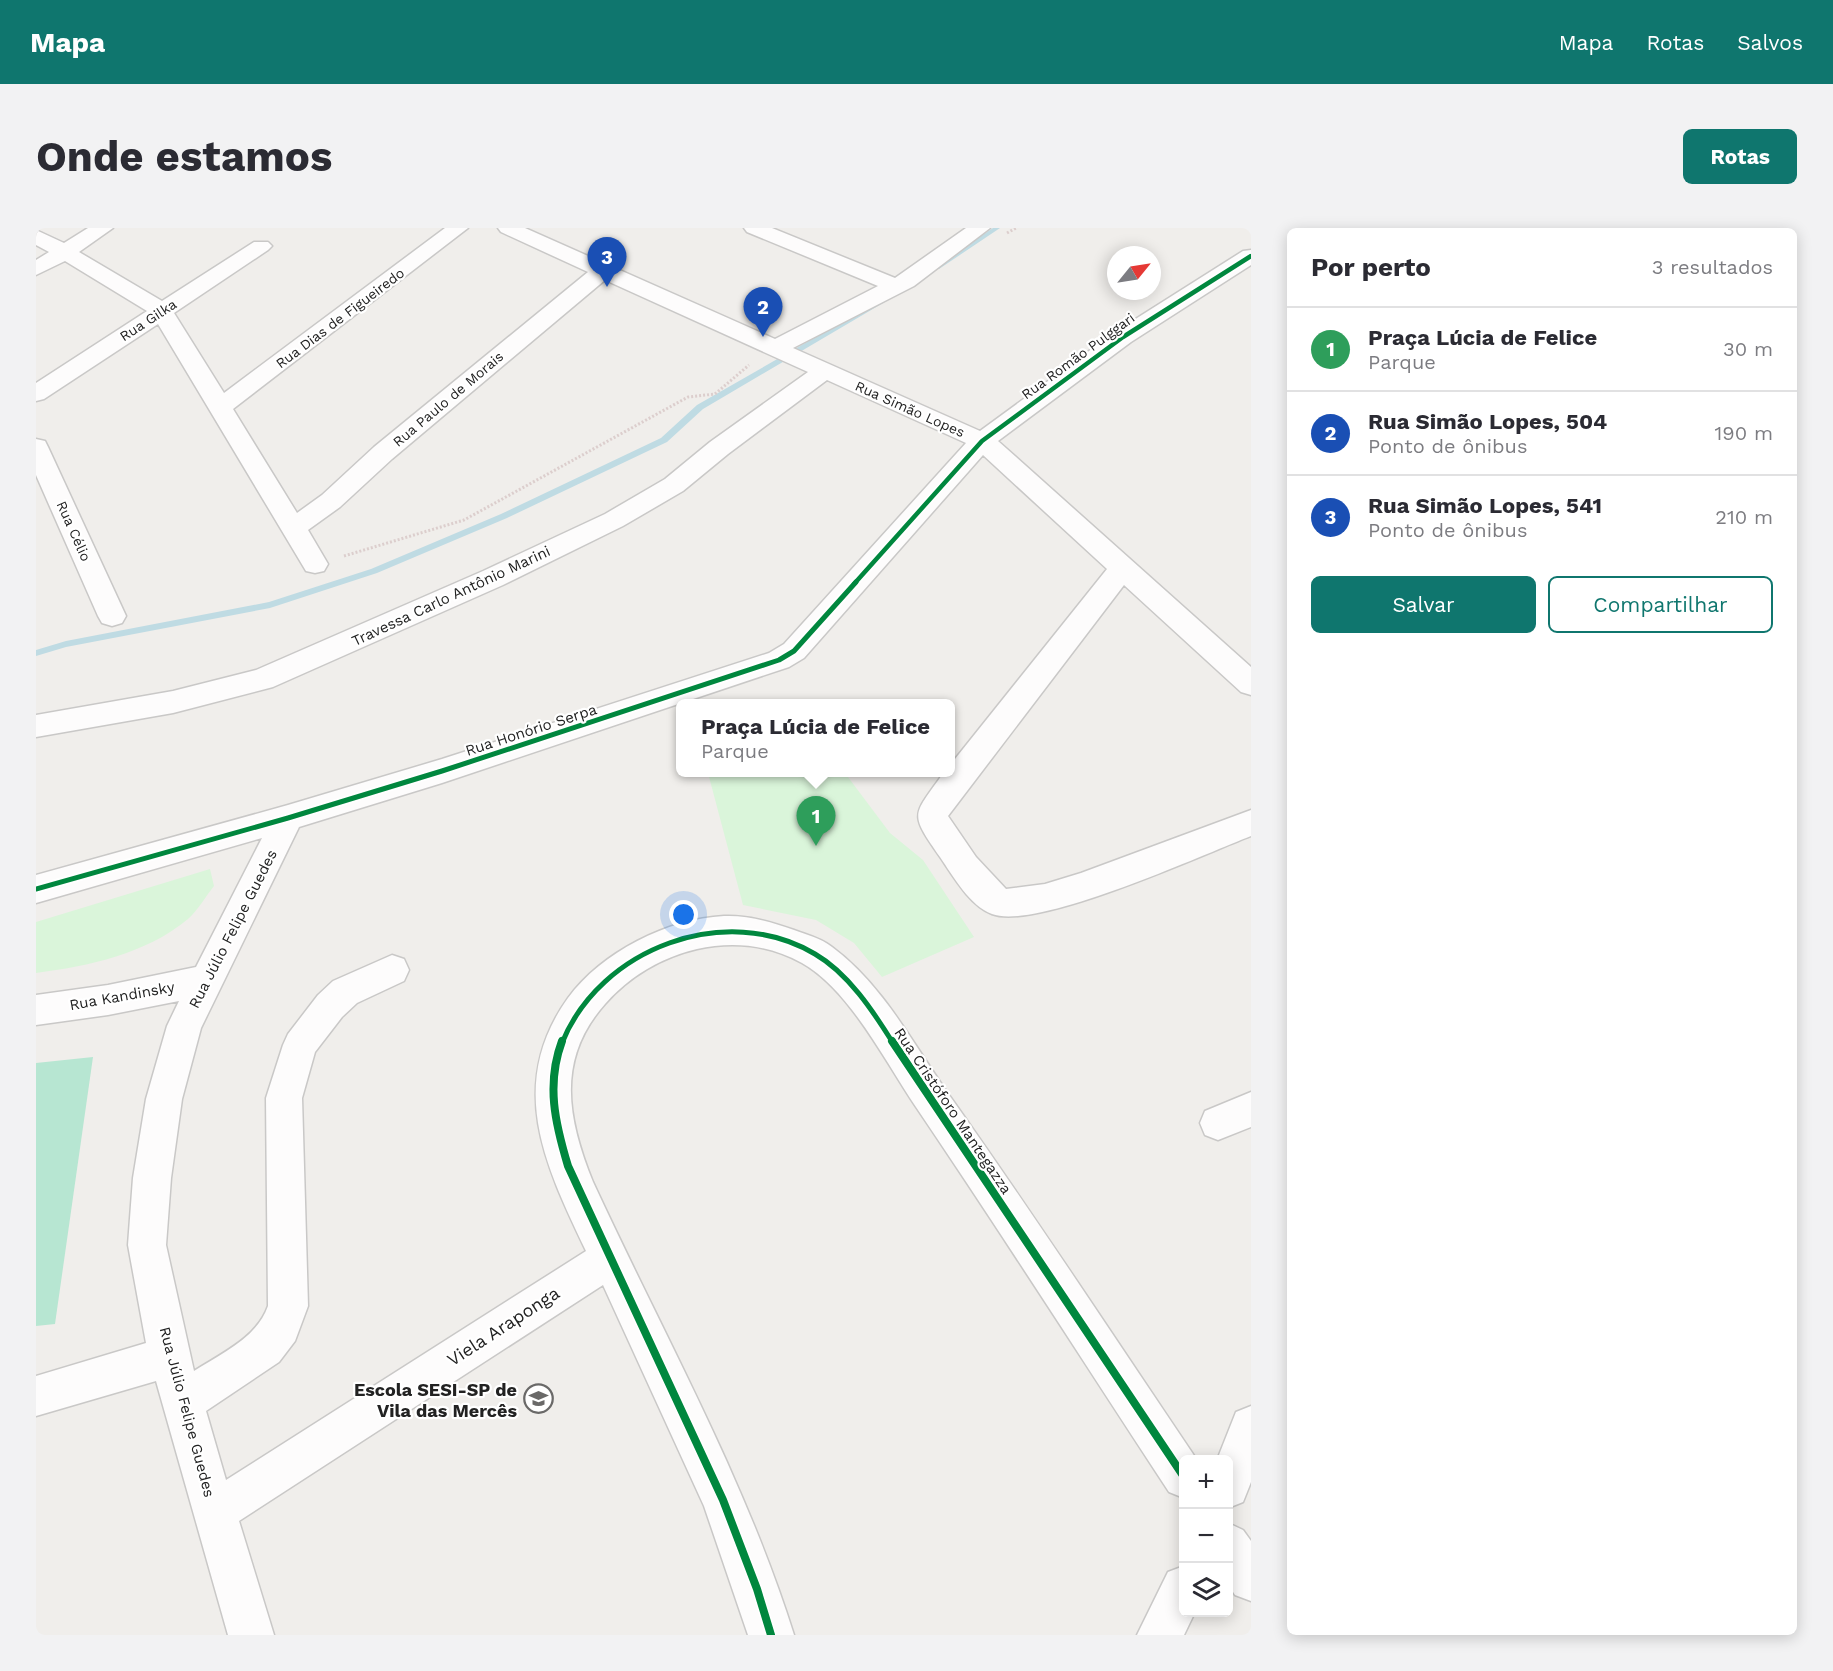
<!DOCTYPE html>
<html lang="pt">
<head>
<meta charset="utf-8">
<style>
  body { margin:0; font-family:"Work Sans",sans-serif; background:#f2f2f3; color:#2b2b33 }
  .controls { position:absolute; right:18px; bottom:18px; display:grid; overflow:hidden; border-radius:9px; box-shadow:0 3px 15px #0003 }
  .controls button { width:54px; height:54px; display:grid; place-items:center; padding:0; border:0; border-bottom:2px solid #e1e1e2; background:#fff; color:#2b2b33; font:30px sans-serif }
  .compass { position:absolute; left:1071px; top:18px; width:54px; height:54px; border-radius:50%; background:#fff; box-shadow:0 3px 15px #0003; rotate:60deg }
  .you { position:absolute; left:648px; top:687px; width:21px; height:21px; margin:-15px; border:4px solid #fff; border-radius:50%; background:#1a73e8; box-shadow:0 0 0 9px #1a73e833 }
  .badge { display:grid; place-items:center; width:39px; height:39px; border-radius:50%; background:#0f766e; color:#fff; font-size:20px; font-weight:700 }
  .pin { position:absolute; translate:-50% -50px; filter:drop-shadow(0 2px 3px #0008) }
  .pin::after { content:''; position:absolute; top:32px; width:21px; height:18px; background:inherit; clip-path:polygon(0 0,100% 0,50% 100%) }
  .popup { position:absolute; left:640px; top:471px; width:279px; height:78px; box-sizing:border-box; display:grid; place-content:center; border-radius:9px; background:#fff; filter:drop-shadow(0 2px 4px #0005); font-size:20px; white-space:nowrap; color:#7c7c81 }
  .popup b { font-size:22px; color:#2b2b33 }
  .popup::after { content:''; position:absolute; left:50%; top:100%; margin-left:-12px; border:12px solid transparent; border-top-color:#fff }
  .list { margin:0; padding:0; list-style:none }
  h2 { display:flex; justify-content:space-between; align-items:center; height:78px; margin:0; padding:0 24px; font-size:26px }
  h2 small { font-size:20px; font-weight:400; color:#7c7c81 }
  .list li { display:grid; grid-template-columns:39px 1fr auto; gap:18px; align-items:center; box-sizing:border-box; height:84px; padding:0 24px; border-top:2px solid #e1e1e2 }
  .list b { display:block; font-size:22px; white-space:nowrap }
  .list p { margin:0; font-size:20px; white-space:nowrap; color:#7c7c81 }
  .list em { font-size:20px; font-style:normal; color:#7c7c81 }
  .actions { display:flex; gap:12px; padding:18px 24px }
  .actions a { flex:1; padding:14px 0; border:2px solid #0f766e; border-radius:9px; text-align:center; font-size:21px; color:#0f766e }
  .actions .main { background:#0f766e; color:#fff }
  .icon { flex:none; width:33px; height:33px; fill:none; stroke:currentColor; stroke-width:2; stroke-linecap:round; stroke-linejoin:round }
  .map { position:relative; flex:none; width:1215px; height:1407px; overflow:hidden; border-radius:9px }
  header { display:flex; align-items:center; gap:36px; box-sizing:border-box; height:84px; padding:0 30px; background:#0f766e; color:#fff }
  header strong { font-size:28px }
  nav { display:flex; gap:33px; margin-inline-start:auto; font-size:21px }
  .intro { display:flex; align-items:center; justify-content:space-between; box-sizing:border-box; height:144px; padding:0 36px }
  h1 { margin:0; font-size:42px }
  .button { padding:15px 27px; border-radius:9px; background:#0f766e; color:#fff; font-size:21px; font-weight:700 }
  main { display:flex; gap:36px; padding:0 36px }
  aside { flex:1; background:#fff; border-radius:9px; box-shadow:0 3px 15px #0003 }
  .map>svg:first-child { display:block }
  .park { fill:#daf5da }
  .pitch { fill:#b7e6d2 }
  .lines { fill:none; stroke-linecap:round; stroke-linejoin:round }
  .stream { fill:#bfdbe3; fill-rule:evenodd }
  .minor-casing { stroke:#c9c8c7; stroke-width:3 }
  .path { stroke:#dccecd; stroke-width:3; stroke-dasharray:2 2; stroke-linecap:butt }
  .minor { fill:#fdfcfc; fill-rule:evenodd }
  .cycleway-far2-casing { stroke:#fff; stroke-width:8 }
  .cycleway-far1-casing { stroke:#fff; stroke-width:9 }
  .cycleway-casing { stroke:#fff; stroke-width:11 }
  .cycleway-far2 { stroke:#00873e; stroke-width:4.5 }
  .cycleway-far1 { stroke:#00873e; stroke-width:5 }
  .cycleway { stroke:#00873e; stroke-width:8 }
  .labels { text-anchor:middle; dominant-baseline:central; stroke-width:4.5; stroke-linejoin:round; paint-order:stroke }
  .far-street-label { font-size:14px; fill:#222; stroke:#fff }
  .street-label { font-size:15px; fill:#222; stroke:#fff }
  .near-street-label { font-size:18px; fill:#222; stroke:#fff }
  .near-poi-label { font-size:18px; font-weight:bold; fill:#222; stroke:#fff; text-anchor:end }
</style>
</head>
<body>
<header>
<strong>Mapa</strong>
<nav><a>Mapa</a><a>Rotas</a><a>Salvos</a></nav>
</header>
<div class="intro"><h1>Onde estamos</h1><a class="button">Rotas</a></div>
<main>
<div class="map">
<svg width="1215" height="1407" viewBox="0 0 1215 1407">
  <rect width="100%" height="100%" fill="#f0eeeb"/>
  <path class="park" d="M 672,545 L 809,545 L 854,605 L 887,632 L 938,709 L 846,749 L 818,715 L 780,692 L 707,677 Z
    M 174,641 L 178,658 C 170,668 162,682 152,691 C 110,726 53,738 0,745 L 0,694 Z"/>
  <path class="pitch" d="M 57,829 L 19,1096 L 0,1098 L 0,835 Z"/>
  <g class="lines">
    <path class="stream" d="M 957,0 L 964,0 L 903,41 L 899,41 L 899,39 Z
      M 862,62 L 865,64 L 864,65 L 667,181 L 631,214 L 471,290 L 341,345 L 234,380 L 30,419 L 0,428 L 0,422 L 30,413 L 233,374 L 335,341 L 465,286 L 625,210 L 661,177 Z"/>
    <defs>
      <path id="minor" d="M 52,0 L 77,0 L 43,24 L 126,73 L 218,14 L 232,14 L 236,18 L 232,22 L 138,85 L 188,165 L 409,0 L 432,0 L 197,181 L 261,285 L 286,267 L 338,219 L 552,44 L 465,4 L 462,0 L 489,0 L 739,111 L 842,58 L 711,4 L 708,0 L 736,0 L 859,50 L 930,0 L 954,0 L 878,58 L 757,120 L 944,203 L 1079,104 L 1207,23 L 1215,22 L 1215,37 L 1095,114 L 962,213 L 1215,439 L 1215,467 L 1205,464 L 1088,357 L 912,588 L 940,629 L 970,661 L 1009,656 L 1045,645 L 1215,582 L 1215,608 C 1166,627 1000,703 956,686 C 934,678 917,648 904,629 C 872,583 877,589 908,544 L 915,544 L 915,536 L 1071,341 L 947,227 L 768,430 L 753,439 L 406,555 L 263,599 L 165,800 L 146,871 L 135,950 L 130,1017 L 158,1143 C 184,1126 221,1110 232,1078 L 230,870 L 247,817 L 252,806 L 282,767 L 297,753 L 356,727 L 368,731 L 373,742 L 368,753 L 321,775 L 306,789 L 279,824 L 266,870 L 272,1078 L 259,1113 L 243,1134 L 170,1183 L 190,1252 L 550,1023 C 509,937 470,857 532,770 C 566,724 631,691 688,688 C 712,687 735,694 758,702 C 771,707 785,710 796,719 C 846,756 876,814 911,864 C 997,985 1078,1109 1161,1232 L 1148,1232 L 1148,1270 L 1133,1264 C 1049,1136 966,1006 880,879 C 850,835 814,762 766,735 C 701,698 617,721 569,776 C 520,831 531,890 557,954 C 626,1104 708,1248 758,1407 L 712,1407 L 668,1278 L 567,1057 L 203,1293 L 238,1407 L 192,1407 L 120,1153 L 0,1188 L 0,1148 L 110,1115 L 92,1017 L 97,950 L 110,871 L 131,798 L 143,773 L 72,787 L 0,797 L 0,767 L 72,757 L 160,739 L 226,610 L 0,675 L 0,647 L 252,577 L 406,531 L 733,425 L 748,416 L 930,215 L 791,152 L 692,226 L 647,263 L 587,298 L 467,357 L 237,459 L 137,485 L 0,509 L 0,487 L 137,463 L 220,442 L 447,343 L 569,286 L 629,251 L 674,214 L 772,144 L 569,52 L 356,231 L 304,279 L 272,302 L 292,336 L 288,343 L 279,345 L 270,343 L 122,96 L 8,171 L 0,173 L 0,155 L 111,83 L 29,33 L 0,47 L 0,32 L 13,24 L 0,17 L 0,2 L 28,15 Z
        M 0,211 L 9,213 L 12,219 L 90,388 L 86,395 L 76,398 L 66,395 L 62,388 L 0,247 Z
        M 1215,864 L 1215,899 L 1182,912 L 1169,907 L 1164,895 L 1169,883 Z
        M 1215,1178 L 1215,1254 L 1207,1274 L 1192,1280 L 1192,1232 L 1181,1232 L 1200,1184 Z
        M 1192,1295 L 1207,1302 L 1215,1313 L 1215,1373 L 1199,1367 L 1192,1356 Z
        M 1148,1338 L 1148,1384 L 1159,1384 L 1148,1407 L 1101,1407 L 1132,1344 Z"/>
    </defs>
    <use href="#minor" class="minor-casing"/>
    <path class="path" d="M 971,5 L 980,0
      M 308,328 L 428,292 L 652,169 L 679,166 L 713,137"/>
    <use href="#minor" class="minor"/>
    <defs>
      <path id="cycleway-far2" d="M 818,356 L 946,213 L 1087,109 L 1215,28"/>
      <path id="cycleway-far1" d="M 0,661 L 252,590 L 406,543 L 743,432 L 758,423 L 820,354
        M 526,815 C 564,720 690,673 779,726 C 812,745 837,783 857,815"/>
      <path id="cycleway" d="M 526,813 C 510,856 519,895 532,938 L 687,1272 L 721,1361 L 735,1407
        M 856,813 L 1148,1249"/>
    </defs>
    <use href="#cycleway-far2" class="cycleway-far2-casing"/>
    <use href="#cycleway-far1" class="cycleway-far1-casing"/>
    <use href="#cycleway" class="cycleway-casing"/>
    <use href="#cycleway-far2" class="cycleway-far2"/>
    <use href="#cycleway-far1" class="cycleway-far1"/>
    <use href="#cycleway" class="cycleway"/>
  </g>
  <defs>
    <symbol id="school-ring" viewBox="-11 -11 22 22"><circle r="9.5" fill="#fff" stroke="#6a6968" stroke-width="1.5"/><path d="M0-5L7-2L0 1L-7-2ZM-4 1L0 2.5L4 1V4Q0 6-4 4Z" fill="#6a6968"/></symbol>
  </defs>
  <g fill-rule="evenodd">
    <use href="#school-ring" x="486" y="1154" width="33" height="33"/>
  </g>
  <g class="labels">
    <g class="far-street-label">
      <text transform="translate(304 90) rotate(-37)">Rua Dias de Figueiredo</text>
      <text transform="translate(112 92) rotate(-33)">Rua Gilka</text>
      <text transform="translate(1042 128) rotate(-36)">Rua Romão Pulggari</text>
      <text transform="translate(412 171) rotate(-40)">Rua Paulo de Morais</text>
      <text transform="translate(874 181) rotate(24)">Rua Simão Lopes</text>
      <text transform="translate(38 303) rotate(66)">Rua Célio</text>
    </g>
    <g class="street-label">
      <text transform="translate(415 368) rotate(-25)">Travessa Carlo Antônio Marini</text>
      <text transform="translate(495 502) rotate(-18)">Rua Honório Serpa</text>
      <text transform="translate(197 701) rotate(-63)">Rua Júlio Felipe Guedes</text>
      <text transform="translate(86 768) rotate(-10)">Rua Kandinsky</text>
      <text transform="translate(917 883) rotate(56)">Rua Cristóforo Mantegazza</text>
      <text transform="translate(151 1184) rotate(75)">Rua Júlio Felipe Guedes</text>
    </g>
    <g class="near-street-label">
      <text transform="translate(467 1098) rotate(-33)">Viela Araponga</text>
    </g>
    <g class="near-poi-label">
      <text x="481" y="1161">Escola SESI-SP de<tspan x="481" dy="21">Vila das Mercês</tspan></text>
    </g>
  </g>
</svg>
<div class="controls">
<button>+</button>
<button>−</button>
<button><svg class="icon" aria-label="layers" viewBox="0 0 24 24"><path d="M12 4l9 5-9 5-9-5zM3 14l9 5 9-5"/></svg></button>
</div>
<svg class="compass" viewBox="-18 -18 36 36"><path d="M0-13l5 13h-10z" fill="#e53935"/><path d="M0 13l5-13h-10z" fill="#7c7c81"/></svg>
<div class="you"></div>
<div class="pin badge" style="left:780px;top:618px;background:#2e9e5b">1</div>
<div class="popup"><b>Praça Lúcia de Felice</b>Parque</div>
<div class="pin badge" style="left:727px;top:109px;background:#1a4fb4">2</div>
<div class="pin badge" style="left:571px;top:59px;background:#1a4fb4">3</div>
</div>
<aside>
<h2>Por perto<small>3 resultados</small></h2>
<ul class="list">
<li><span class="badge" style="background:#2e9e5b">1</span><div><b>Praça Lúcia de Felice</b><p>Parque</p></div><em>30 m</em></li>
<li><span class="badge" style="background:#1a4fb4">2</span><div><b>Rua Simão Lopes, 504</b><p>Ponto de ônibus</p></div><em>190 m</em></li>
<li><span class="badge" style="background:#1a4fb4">3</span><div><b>Rua Simão Lopes, 541</b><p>Ponto de ônibus</p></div><em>210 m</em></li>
</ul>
<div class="actions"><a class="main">Salvar</a><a>Compartilhar</a></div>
</aside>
</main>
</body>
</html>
